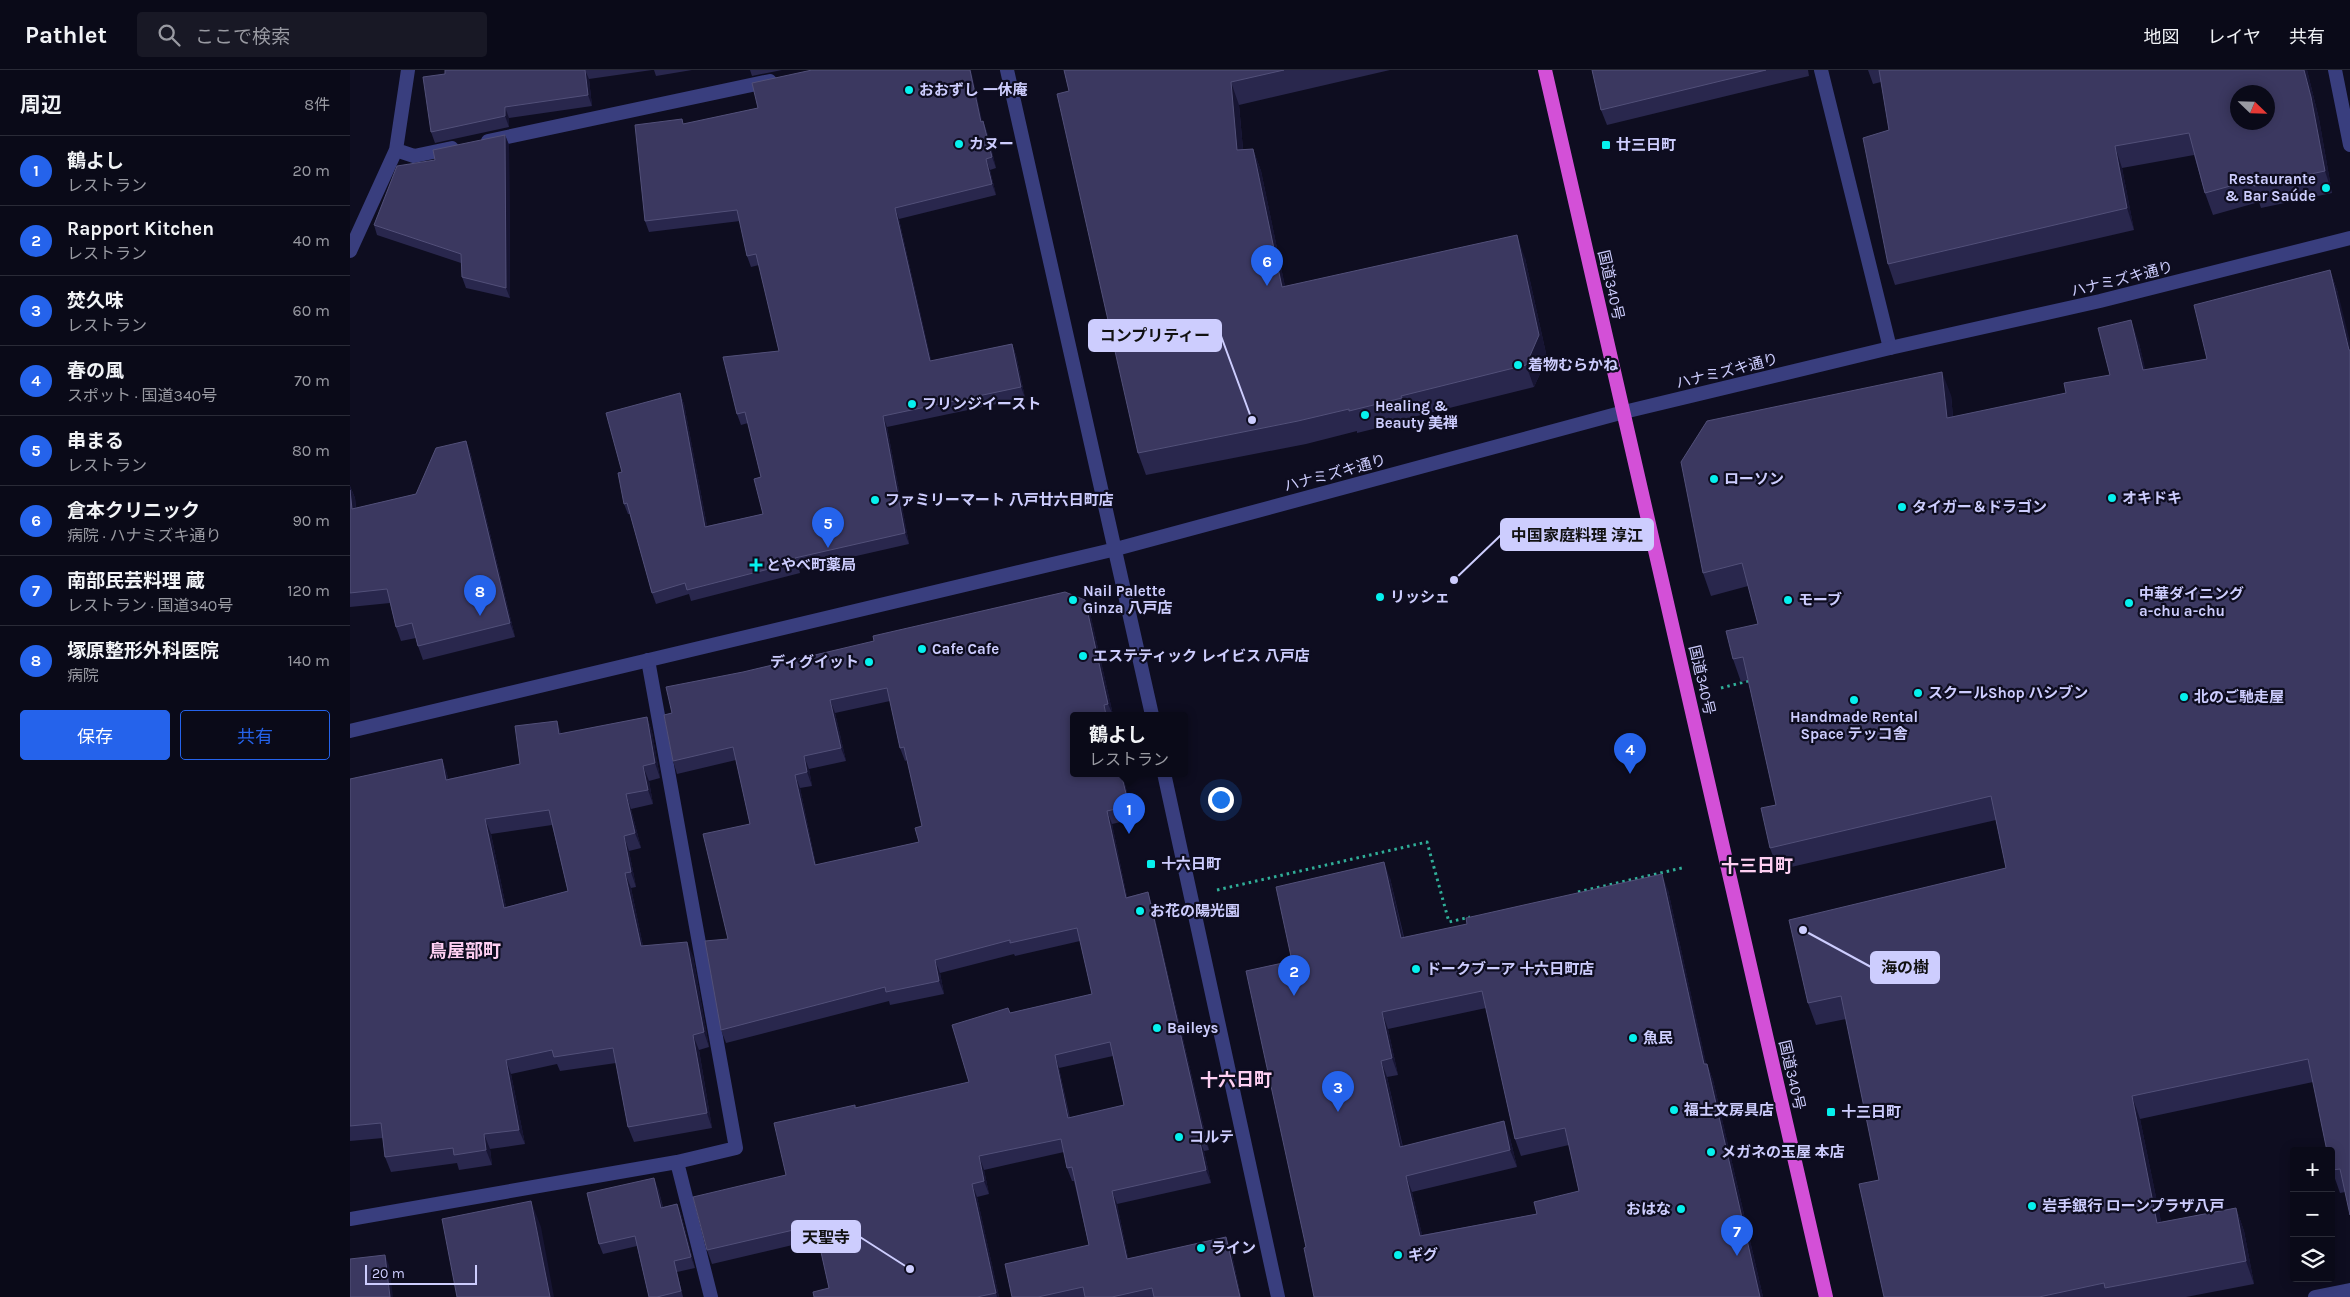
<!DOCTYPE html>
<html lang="ja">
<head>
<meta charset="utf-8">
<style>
  body { margin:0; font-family:Karla,"Noto Sans JP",sans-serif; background:#181825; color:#f1f3f6 }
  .controls { position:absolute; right:15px; bottom:15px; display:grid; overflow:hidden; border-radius:5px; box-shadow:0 2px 12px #0003 }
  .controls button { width:45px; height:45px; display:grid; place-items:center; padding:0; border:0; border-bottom:1px solid #2a2b37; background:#0a0a18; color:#f1f3f6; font:25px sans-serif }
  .compass { position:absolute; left:1880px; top:15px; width:45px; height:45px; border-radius:50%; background:#0a0a18; box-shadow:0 2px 12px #0003; rotate:113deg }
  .scale { position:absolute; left:15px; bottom:12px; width:112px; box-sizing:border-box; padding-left:5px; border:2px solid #cdcdfe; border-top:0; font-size:14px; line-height:18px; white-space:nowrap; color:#cdcdfe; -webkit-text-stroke:4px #0e0d20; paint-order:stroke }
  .you { position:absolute; left:870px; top:729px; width:18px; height:18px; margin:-12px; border:4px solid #fff; border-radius:50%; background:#1a73e8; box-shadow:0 0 0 8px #1a73e833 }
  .badge { display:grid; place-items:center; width:32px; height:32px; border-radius:50%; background:#2563eb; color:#fff; font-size:16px; font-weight:700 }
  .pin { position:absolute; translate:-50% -41px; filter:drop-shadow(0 1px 2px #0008) }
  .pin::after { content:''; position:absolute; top:26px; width:18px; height:15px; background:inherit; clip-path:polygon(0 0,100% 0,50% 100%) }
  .popup { position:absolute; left:720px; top:642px; width:118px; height:65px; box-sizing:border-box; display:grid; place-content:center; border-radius:5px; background:#0a0a18; filter:drop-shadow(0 1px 4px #0005); font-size:16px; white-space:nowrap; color:#999aa2 }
  .popup b { font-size:19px; color:#f1f3f6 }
  .popup::after { content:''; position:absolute; left:50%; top:100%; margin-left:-10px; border:10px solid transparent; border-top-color:#0a0a18 }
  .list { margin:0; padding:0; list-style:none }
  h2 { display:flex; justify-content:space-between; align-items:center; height:65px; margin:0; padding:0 20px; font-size:21px }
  h2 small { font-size:16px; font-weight:400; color:#999aa2 }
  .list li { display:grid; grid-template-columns:32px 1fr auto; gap:15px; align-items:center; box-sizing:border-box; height:70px; padding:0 20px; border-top:1px solid #2a2b37 }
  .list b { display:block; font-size:19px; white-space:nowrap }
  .list p { margin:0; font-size:16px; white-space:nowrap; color:#999aa2 }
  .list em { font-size:16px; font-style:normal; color:#999aa2 }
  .actions { display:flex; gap:10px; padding:15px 20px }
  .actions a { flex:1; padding:11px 0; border:1px solid #2563eb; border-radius:5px; text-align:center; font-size:18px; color:#2563eb }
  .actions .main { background:#2563eb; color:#fff }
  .icon { flex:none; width:28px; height:28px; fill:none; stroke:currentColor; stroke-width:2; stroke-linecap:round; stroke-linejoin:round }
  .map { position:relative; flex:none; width:2000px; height:1227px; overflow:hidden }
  header { display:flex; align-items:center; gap:30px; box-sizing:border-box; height:70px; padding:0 25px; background:#0a0a18; border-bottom:1px solid #2a2b37 }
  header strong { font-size:24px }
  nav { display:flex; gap:28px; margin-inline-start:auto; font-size:18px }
  .search { width:350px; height:45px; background:#181825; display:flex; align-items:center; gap:12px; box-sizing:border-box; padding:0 18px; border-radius:5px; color:#999aa2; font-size:19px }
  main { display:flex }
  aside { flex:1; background:#0a0a18 }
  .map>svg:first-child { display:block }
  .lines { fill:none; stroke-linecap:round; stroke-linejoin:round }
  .path { stroke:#30ae98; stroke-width:3; stroke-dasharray:2.5 4; stroke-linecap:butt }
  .minor { stroke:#393e7e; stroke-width:14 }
  .tertiary { stroke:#393e7e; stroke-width:14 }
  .trunk { stroke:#d350d7; stroke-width:14 }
  .wall { fill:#29274d; fill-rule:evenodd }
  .shaded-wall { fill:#171533 }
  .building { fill:#3b3860; stroke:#525079; fill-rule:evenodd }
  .poi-dot { fill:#06f1ee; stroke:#0e0d20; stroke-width:2 }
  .labels { text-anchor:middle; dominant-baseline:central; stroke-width:4.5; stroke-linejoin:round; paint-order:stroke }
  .poi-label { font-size:15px; font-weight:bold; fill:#cdcdfe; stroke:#0e0d20; text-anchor:start }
  .street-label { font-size:15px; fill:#cdcdfe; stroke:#0e0d20 }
  .quarter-label { font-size:18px; font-weight:bold; fill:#fecff2; stroke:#0e0d20 }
  .leader { fill:none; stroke:#cdcdfe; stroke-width:2 }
  .callout-dot { fill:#cdcdfe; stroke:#0e0d20; stroke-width:2 }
  .callout { fill:#cdcdfe; stroke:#cdcdfe; stroke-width:2 }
  .callout-label { font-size:16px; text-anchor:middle; font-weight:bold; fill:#111 }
</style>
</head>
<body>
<header>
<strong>Pathlet</strong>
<div class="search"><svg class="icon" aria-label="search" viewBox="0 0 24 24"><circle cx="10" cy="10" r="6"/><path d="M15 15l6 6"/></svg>ここで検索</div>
<nav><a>地図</a><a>レイヤ</a><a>共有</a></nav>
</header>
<main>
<aside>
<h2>周辺<small>8件</small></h2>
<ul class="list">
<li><span class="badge">1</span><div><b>鶴よし</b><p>レストラン</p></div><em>20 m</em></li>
<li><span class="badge">2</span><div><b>Rapport Kitchen</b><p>レストラン</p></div><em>40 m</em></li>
<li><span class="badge">3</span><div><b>焚久味</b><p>レストラン</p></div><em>60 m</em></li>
<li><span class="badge">4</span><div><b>春の風</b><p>スポット · 国道340号</p></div><em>70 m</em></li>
<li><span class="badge">5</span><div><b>串まる</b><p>レストラン</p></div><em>80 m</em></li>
<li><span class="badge">6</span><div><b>倉本クリニック</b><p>病院 · ハナミズキ通り</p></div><em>90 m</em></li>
<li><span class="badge">7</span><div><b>南部民芸料理 蔵</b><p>レストラン · 国道340号</p></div><em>120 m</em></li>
<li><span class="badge">8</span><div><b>塚原整形外科医院</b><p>病院</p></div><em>140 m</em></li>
</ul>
<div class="actions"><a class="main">保存</a><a>共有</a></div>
</aside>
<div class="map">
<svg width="2000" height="1227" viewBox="0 0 2000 1227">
  <rect width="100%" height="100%" fill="#0e0d20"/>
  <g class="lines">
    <path class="path" d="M 1371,618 L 1402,610
      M 867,820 L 1077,772 L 1099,852 L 1120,847
      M 1228,822 L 1332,798"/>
    <path class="minor" d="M 1471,0 L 1540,278
      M 1985,0 L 2000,75
      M 138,71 L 420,11
      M 46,80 L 64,86 L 102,78
      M 0,181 L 46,80 L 58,0
      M 327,1092 L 361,1227
      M 0,1149 L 327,1092 L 386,1078 L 298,590"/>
    <path class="tertiary" d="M 657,0 L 802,645
      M 0,661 L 766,479 L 1274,342 L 1540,278 L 1750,231 L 2000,168
      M 814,703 L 928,1227
      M 1965,1227 L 2000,1220"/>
    <path class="trunk" d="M 1195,0 L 1476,1227"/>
  </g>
  <path class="wall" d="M 95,0 L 302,0 L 239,9 L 242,36 L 159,48 L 159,57 L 85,73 L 81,62 L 95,4 Z
    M 304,0 L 342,0 L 306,6 Z
    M 400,0 L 432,0 L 402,6 Z
    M 714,0 L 1040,0 L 889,35 L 893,79 L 903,79 L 911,101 L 935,217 L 1175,188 L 1197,288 L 1184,317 L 1059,348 L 1060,350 L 1007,363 L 1007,361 L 956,374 L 796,405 L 788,383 L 719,21 Z
    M 1242,0 L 1458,0 L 1459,6 L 1257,55 L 1251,40 Z
    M 1518,0 L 1957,0 L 1969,49 L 1982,123 L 1911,138 L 1909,132 L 1863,145 L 1855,123 L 1844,85 L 1772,98 L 1784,160 L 1545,215 L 1538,194 L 1539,60 L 1531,12 L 1523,14 Z
    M 408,38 L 633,51 L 637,62 L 646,98 L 640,100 L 646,125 L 549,149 L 581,291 L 662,274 L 666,285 L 675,328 L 537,357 L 559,474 L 449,499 L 450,503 L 341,531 L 339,524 L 306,534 L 302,523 L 280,444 L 278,444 L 274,434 L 272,402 L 330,323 L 334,334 L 357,456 L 413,444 L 411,407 L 398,353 L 391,355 L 387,344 L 429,281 L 409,195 L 401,197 L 397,186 L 390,151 L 299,162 L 295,151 L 334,54 Z
    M 155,65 L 159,75 L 160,228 L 116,218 L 112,207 L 111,193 L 27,165 L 24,155 L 85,90 Z
    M 1980,200 L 1988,223 L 1995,1122 L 1990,1123 L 1982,1100 L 1963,1012 L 1790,1049 L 1811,1152 L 1886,1138 L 1894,1161 L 1904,1214 L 1836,1227 L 1534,1227 L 1529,1110 L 1496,949 L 1466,955 L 1458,933 L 1656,798 L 1646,750 L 1428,800 L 1420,778 L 1426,735 L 1398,610 L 1391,612 L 1383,589 L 1408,554 L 1398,516 L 1361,526 L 1353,503 L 1601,325 L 1603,347 L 1716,323 L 1760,305 L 1789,273 L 1795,300 L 1857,289 Z
    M 116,371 L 121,385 L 165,567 L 73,590 L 68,576 L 66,568 L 51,571 L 46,557 L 40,533 L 0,537 L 0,416 L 5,428 L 6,438 L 66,424 Z
    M 740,543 L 763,645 L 724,645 L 724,703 L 772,703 L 784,749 L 762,754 L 777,827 L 798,822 L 802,836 L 859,1080 L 854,1081 L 861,1113 L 767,1134 L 778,1188 L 881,1180 L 891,1227 L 662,1227 L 739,1175 L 724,1111 L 722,1111 L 717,1098 L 714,1082 L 634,1100 L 639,1124 L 627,1127 L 649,1227 L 464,1227 L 479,1218 L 468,1169 L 362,1194 L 357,1180 L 436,1105 L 505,1035 L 506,1038 L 619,1012 L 660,943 L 742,924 L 730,871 L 665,886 L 664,884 L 590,903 L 594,924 L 540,935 L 539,931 L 376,973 L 371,960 L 378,869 L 400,754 L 386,690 L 327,704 L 323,691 L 314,645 ZM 540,631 L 550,678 L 555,691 L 557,690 L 572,756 L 569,772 L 466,795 L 450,718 L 462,716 L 459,699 L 496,691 L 485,643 ZM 763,986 L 774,1035 L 720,1048 L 709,998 Z
    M 297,647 L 302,662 L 310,708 L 299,711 L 303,734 L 281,739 L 291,778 L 279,781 L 286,817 L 281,818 L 293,876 L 343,886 L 359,977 L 349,980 L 362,1058 L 284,1072 L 278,1057 L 266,993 L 210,1001 L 207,994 L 161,1004 L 175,1074 L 140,1079 L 142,1095 L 109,1100 L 107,1093 L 41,1102 L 35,1087 L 33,1068 L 0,1071 L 0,709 L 92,689 L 97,704 L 98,709 L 170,694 L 212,664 ZM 202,755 L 218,821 L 156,837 L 141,764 Z
    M 1040,808 L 1054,867 L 1318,820 L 1356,994 L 1357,994 L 1363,1010 L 1413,1227 L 964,1227 L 956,1177 L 942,891 ZM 1136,938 L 1165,1069 L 1171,1086 L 1219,1075 L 1229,1121 L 1187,1144 L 1072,1165 L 1062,1122 L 1167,1097 L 1160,1068 L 1053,1077 L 1037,1007 L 1048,1005 L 1038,959 Z
    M 308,1118 L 313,1137 L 327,1134 L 331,1144 L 345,1198 L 327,1202 L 333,1227 L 299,1227 L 287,1176 L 253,1184 L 249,1174 Z"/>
  <path class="shaded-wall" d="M 235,0 L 239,9 L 242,36 L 238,25 Z
    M 620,0 L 621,0 L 635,63 L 631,52 Z
    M 1954,0 L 1957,0 L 1969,49 L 1982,123 L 1975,101 Z
    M 881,12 L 889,35 L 895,102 L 887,80 Z
    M 155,37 L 159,48 L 159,57 L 155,46 Z
    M 633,51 L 637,62 L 646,98 L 642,87 Z
    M 155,65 L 159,75 L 160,228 L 156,218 Z
    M 1765,76 L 1772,98 L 1784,160 L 1777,138 Z
    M 903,79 L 911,101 L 940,240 L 932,217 Z
    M 636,89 L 640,100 L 646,125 L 642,114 Z
    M 545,138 L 549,149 L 584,302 L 580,291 Z
    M 1167,165 L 1175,188 L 1197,288 L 1184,317 L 1176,295 Z
    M 1980,200 L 1988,223 L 2000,272 L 2000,282 Z
    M 1781,250 L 1789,273 L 1801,323 L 1793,300 Z
    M 662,274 L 666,285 L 675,328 L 671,317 Z
    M 1592,302 L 1601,325 L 1605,370 L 1597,348 Z
    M 330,323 L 334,334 L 359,467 L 355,457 Z
    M 533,346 L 537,357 L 559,474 L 555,463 Z
    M 116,371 L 121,385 L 165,567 L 160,553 Z
    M 0,416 L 5,428 L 7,453 L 2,439 Z
    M 735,530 L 740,543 L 763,645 L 758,634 Z
    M 480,630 L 485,643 L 496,691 L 491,678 Z
    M 297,647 L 302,662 L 310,708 L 305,693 Z
    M 207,651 L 212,665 L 209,664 Z
    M 454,686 L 459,699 L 462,716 L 457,702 Z
    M 92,689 L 97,704 L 101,725 L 96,710 Z
    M 293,696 L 299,711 L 303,734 L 298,720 Z
    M 771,703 L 772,703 L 784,749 L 779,736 Z
    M 445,705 L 450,718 L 469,809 L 465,795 Z
    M 276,724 L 281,739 L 291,778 L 285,763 Z
    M 757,741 L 762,754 L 780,841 L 776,828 Z
    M 135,749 L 141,764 L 159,852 L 154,838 Z
    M 274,766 L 279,781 L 286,817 L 281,802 Z
    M 1034,792 L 1040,808 L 1057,884 L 1051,868 Z
    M 275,803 L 281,818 L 296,891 L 291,876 Z
    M 1312,804 L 1318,820 L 1360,1011 L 1354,994 Z
    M 798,822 L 802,836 L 859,1080 L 854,1067 Z
    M 337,872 L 343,886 L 359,977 L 354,962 Z
    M 585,890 L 590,903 L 594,924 L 589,911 Z
    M 1032,942 L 1038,959 L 1048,1005 L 1042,988 Z
    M 343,965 L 349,980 L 362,1058 L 357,1043 Z
    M 705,985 L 709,998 L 722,1062 L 718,1048 Z
    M 156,990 L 161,1004 L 175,1074 L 169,1060 Z
    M 1031,991 L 1037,1007 L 1056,1094 L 1050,1077 Z
    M 1357,994 L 1363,1010 L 1413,1227 L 1410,1227 Z
    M 1782,1026 L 1790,1049 L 1816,1175 L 1807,1153 Z
    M 1154,1051 L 1160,1068 L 1167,1097 L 1160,1080 Z
    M 134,1064 L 140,1079 L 142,1095 L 136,1080 Z
    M 849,1068 L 854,1081 L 861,1113 L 856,1100 Z
    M 629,1086 L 634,1100 L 639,1124 L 634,1111 Z
    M 1056,1106 L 1062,1122 L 1076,1182 L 1070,1166 Z
    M 304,1108 L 308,1118 L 315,1148 L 311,1138 Z
    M 622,1114 L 627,1127 L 649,1227 L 647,1227 L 646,1223 Z
    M 762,1121 L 767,1134 L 781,1202 L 777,1189 Z
    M 181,1131 L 191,1157 L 204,1227 L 200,1227 Z
    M 327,1134 L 331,1144 L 345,1198 L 341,1187 Z
    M 1886,1138 L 1894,1161 L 1904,1214 L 1896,1191 Z
    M 876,1167 L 881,1180 L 891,1227 L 890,1227 Z
    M 35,1185 L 39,1195 L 43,1227 L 40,1227 Z"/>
  <path class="building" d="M 95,0 L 235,0 L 238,25 L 155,37 L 155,46 L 81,62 L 73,7 L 95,4 Z
    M 462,0 L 620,0 L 631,52 L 633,51 L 642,87 L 636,89 L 642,114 L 545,138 L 580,291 L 662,274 L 671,317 L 533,346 L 555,463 L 445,488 L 446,492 L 337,520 L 335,513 L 302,523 L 277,433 L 274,434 L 268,403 L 272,402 L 256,343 L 330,323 L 355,457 L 413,444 L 404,409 L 411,407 L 395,342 L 387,344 L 373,287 L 429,281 L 406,184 L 397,186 L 387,140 L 295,151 L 285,55 L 332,49 L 333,54 L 408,38 L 402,13 Z
    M 714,0 L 934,0 L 881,12 L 887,80 L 903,79 L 932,217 L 1167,165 L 1189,265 L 1176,295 L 1051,326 L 1052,328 L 999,341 L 999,339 L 948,351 L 788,383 L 707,24 L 719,21 Z
    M 1242,0 L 1416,0 L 1251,40 Z
    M 1529,0 L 1954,0 L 1961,27 L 1975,101 L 1904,116 L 1902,110 L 1855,123 L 1839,63 L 1765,76 L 1777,138 L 1538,194 L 1513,68 L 1539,60 ZM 1888,22 L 1918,22 L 1918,52 L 1888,52 Z
    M 155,65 L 156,218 L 112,207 L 111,184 L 24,155 L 47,96 L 85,90 L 83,80 Z
    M 1980,200 L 1999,280 L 2000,280 L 2000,1145 L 1990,1099 L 1982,1100 L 1981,1081 L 1977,1081 L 1958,989 L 1782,1026 L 1807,1153 L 1886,1138 L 1896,1191 L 1755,1218 L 1754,1213 L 1689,1227 L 1534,1227 L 1509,1114 L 1529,1110 L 1491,926 L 1458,933 L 1439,850 L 1656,798 L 1641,726 L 1420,778 L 1411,738 L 1426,735 L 1393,587 L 1383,589 L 1376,561 L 1408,554 L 1392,493 L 1353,503 L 1331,392 L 1357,351 L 1592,302 L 1597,348 L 1716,323 L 1714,313 L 1760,305 L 1748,258 L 1781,250 L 1793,300 L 1857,289 L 1844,235 Z
    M 116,371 L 160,553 L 68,576 L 62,553 L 46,557 L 37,519 L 0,523 L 0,420 L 2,439 L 66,424 L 86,378 Z
    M 715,522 L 735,530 L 758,634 L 754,635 L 756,645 L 724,645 L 724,703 L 771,703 L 779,736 L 757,741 L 776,828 L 798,822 L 854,1067 L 849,1068 L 856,1100 L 762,1121 L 777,1189 L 876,1167 L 890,1227 L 804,1227 L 802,1218 L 762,1227 L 735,1227 L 733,1217 L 688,1227 L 662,1227 L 655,1194 L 739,1175 L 722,1097 L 717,1098 L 711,1069 L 629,1086 L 634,1111 L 622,1114 L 646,1223 L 627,1227 L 464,1227 L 463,1222 L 479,1218 L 465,1155 L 357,1180 L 343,1127 L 436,1105 L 424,1053 L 505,1035 L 505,1038 L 619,1012 L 602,955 L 658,938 L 660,943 L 742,924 L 727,858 L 660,873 L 660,870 L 585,890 L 589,911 L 536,922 L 535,917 L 371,960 L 355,871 L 378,869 L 353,764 L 400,754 L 383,677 L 323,691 L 314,645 L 322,643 L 316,617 L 393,602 L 524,571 L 523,566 ZM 537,618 L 550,678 L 554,677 L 572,756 L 565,758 L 569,772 L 465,795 L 445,705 L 457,702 L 454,686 L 491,678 L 480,630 ZM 760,972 L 774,1035 L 718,1048 L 705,985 Z
    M 297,647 L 305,693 L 293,696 L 298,720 L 276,724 L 285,763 L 274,766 L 281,802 L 275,803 L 291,876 L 337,872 L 354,962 L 343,965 L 357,1043 L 278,1057 L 263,978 L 204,987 L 202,980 L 156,990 L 169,1060 L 134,1064 L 136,1080 L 104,1085 L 103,1078 L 35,1087 L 31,1053 L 0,1056 L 0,709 L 92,689 L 96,710 L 170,694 L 165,656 L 207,651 L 209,664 ZM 199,740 L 218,821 L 154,838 L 135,749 Z
    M 1034,792 L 1051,868 L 1117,854 L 1116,848 L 1312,804 L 1354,994 L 1357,994 L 1410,1227 L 964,1227 L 954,1178 L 956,1177 L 896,901 L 942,891 L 926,817 ZM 1132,921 L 1165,1069 L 1215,1058 L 1229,1121 L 1184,1132 L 1187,1144 L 1070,1166 L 1056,1106 L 1160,1080 L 1154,1051 L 1050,1077 L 1031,991 L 1042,988 L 1032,942 Z
    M 304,1108 L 311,1138 L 327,1134 L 341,1187 L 324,1191 L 331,1221 L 307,1227 L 299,1227 L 285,1166 L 249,1174 L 237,1123 Z
    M 181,1131 L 200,1227 L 107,1227 L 92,1149 Z
    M 35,1185 L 40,1227 L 0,1227 L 0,1189 Z"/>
  <g class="poi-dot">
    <circle cx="559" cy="20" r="5"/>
    <circle cx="609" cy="74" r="5"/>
    <rect x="1251" y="70" width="10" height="10" rx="2.5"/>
    <circle cx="1976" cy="118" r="5"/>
    <circle cx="1168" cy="295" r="5"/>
    <circle cx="562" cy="334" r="5"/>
    <circle cx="1015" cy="345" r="5"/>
    <circle cx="1364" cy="409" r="5"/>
    <circle cx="1762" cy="428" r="5"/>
    <circle cx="525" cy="430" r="5"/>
    <circle cx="1552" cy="437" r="5"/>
    <path d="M403.5 487.5h5v5h5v5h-5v5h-5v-5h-5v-5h5z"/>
    <circle cx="1030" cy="527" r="5"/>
    <circle cx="723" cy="530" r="5"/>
    <circle cx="1438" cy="530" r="5"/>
    <circle cx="1779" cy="533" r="5"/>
    <circle cx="572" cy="579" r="5"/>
    <circle cx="733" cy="586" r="5"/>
    <circle cx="519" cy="592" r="5"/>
    <circle cx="1568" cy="623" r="5"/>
    <circle cx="1834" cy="627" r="5"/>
    <circle cx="1504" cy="630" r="5"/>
    <rect x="796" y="789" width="10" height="10" rx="2.5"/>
    <circle cx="790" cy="841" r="5"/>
    <circle cx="1066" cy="899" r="5"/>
    <circle cx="807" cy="958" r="5"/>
    <circle cx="1283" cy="968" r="5"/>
    <circle cx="1324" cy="1040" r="5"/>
    <rect x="1476" y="1037" width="10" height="10" rx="2.5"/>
    <circle cx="829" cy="1067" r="5"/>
    <circle cx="1361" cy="1082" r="5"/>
    <circle cx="1682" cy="1136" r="5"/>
    <circle cx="1331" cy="1139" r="5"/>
    <circle cx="851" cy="1178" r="5"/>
    <circle cx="1048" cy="1185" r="5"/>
  </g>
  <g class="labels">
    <g class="poi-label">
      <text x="569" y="20">おおずし 一休庵</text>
      <text x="619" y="74">カヌー</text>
      <text x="1266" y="75">廿三日町</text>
      <text x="1966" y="109" text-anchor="end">Restaurante<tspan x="1966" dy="17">&amp; Bar Saúde</tspan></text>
      <text x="1178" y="295">着物むらかね</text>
      <text x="572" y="334">フリンジイースト</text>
      <text x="1025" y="336">Healing &amp;<tspan x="1025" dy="17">Beauty 美禅</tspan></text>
      <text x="1374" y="409">ローソン</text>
      <text x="1772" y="428">オキドキ</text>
      <text x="535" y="430">ファミリーマート 八戸廿六日町店</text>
      <text x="1562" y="437">タイガー＆ドラゴン</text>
      <text x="416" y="495">とやべ町薬局</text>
      <text x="733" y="521">Nail Palette<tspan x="733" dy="17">Ginza 八戸店</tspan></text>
      <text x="1789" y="524">中華ダイニング<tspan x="1789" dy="17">a-chu a-chu</tspan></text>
      <text x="1040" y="527">リッシェ</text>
      <text x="1448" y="530">モーブ</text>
      <text x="582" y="579">Cafe Cafe</text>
      <text x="743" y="586">エステティック レイビス 八戸店</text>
      <text x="509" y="592" text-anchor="end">ディグイット</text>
      <text x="1578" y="623">スクールShop ハシブン</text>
      <text x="1844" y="627">北のご馳走屋</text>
      <text x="1504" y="647" text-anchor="middle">Handmade Rental<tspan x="1504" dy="17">Space テッコ舎</tspan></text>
      <text x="811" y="794">十六日町</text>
      <text x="800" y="841">お花の陽光園</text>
      <text x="1076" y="899">ドークブーア 十六日町店</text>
      <text x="817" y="958">Baileys</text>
      <text x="1293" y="968">魚民</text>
      <text x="1334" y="1040">福士文房具店</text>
      <text x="1491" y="1042">十三日町</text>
      <text x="839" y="1067">コルテ</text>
      <text x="1371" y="1082">メガネの玉屋 本店</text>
      <text x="1692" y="1136">岩手銀行 ローンプラザ八戸</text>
      <text x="1321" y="1139" text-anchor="end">おはな</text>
      <text x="861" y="1178">ライン</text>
      <text x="1058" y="1185">ギグ</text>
    </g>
    <g class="street-label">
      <text transform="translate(1772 209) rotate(-14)">ハナミズキ通り</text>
      <text transform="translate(1261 215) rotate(77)">国道340号</text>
      <text transform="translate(1377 301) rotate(-14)">ハナミズキ通り</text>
      <text transform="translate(985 403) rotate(-15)">ハナミズキ通り</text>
      <text transform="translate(1352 610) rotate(77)">国道340号</text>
      <text transform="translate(1442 1005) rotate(77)">国道340号</text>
    </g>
    <g class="quarter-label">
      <text x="1407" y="796">十三日町</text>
      <text x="115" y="881">鳥屋部町</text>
      <text x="886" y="1010">十六日町</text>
    </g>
  </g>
  <path class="leader" d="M902 350L871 266M1104 510L1151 465M1453 860L1521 897M560 1199L510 1167"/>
  <g class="callout-dot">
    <circle cx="902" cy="350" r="5"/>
    <circle cx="1104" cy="510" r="5"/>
    <circle cx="1453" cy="860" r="5"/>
    <circle cx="560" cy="1199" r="5"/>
  </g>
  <g class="callout">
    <rect x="739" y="250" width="132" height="31" rx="5"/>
    <rect x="1151" y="449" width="152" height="31" rx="5"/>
    <rect x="1521" y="882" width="68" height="31" rx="5"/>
    <rect x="442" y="1151" width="68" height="31" rx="5"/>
  </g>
  <g class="callout-label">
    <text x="805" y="271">コンプリティー</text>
    <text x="1227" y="471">中国家庭料理 淳江</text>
    <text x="1555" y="903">海の樹</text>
    <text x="476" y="1173">天聖寺</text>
  </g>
</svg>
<div class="controls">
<button>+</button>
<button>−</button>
<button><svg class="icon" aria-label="layers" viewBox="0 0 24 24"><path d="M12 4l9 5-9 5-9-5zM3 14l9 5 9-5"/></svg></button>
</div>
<svg class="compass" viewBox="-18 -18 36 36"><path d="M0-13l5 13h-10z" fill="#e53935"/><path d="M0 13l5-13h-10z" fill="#999aa2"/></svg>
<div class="scale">20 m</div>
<div class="you"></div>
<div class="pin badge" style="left:779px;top:764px">1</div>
<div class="popup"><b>鶴よし</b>レストラン</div>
<div class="pin badge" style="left:944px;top:926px">2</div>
<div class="pin badge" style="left:988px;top:1042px">3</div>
<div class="pin badge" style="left:1280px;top:704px">4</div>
<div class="pin badge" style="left:478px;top:478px">5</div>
<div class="pin badge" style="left:917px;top:216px">6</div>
<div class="pin badge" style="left:1387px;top:1186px">7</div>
<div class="pin badge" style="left:130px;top:546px">8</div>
</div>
</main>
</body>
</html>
